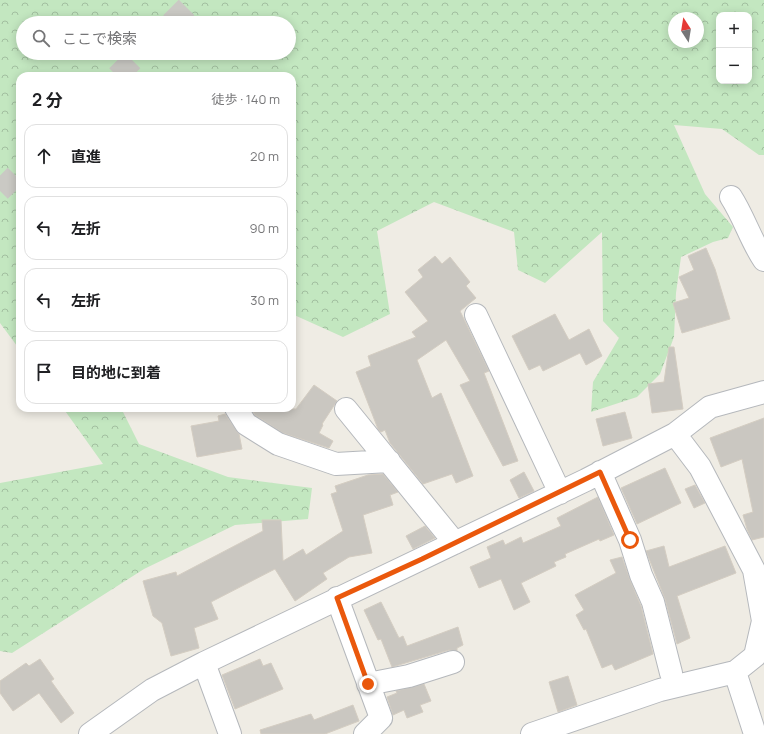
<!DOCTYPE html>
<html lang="ja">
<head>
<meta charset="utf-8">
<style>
  body { margin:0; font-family:Manrope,"Noto Sans JP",sans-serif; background:#f6f6f6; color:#202124 }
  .controls { position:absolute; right:12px; top:12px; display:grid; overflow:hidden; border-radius:8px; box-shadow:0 2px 10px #0003 }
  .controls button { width:36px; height:36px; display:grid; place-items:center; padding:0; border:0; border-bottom:1px solid #e0e0e0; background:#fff; color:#202124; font:20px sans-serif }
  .compass { position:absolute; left:668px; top:12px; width:36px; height:36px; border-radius:50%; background:#fff; box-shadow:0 2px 10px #0003; rotate:348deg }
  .stop { position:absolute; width:12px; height:12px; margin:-9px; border:3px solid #ea580c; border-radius:50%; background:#fff }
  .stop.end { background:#ea580c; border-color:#fff; box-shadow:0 1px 4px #0008 }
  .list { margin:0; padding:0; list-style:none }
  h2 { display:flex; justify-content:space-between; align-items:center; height:52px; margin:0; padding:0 16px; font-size:17px }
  h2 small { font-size:13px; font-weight:400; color:#757577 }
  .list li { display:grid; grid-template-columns:26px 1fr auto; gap:12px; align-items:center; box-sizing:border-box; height:64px; margin:0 8px 8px; padding:0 8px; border:1px solid #e0e0e0; border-radius:12px }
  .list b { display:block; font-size:15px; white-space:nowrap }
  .list em { font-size:13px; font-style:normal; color:#757577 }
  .icon { flex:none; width:22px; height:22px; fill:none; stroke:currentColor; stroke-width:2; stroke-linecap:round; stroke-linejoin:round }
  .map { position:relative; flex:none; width:764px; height:734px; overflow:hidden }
  .search { position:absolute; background:#fff; box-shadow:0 2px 10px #0003; left:16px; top:16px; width:280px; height:44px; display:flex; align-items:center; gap:10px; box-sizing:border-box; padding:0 14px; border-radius:22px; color:#757577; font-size:15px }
  .panel { position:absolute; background:#fff; box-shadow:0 2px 10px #0003; left:16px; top:72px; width:280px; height:340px; border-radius:12px }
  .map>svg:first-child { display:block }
  .forest { fill:url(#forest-crowns); fill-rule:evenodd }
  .building { fill:#cac7c1; stroke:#d4cdc2 }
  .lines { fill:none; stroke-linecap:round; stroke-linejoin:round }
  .highway-tunnel { stroke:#cac9c4; stroke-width:22; stroke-dasharray:22 11; stroke-linecap:butt }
  .minor-casing { stroke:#b5b8bc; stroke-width:24 }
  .minor { stroke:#fff; stroke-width:22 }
  .route { stroke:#ea580c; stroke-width:5 }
</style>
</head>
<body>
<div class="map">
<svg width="764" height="734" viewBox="0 0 764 734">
  <defs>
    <pattern id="forest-crowns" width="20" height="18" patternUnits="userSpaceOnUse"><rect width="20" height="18" fill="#c3e7c0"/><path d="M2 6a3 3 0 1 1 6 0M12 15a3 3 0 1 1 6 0" fill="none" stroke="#a2bfa0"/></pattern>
  </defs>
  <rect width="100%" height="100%" fill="#efece4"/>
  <path class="forest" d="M 0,0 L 764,0 L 764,155 L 759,155 L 722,129 L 674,125 L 705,194 L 733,227 L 728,238 L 713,242 L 681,257 L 676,293 L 674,337 L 660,374 L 637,397 L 591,412 L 593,382 L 619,338 L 603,321 L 602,232 L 545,283 L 518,270 L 514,232 L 434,202 L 377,231 L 390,314 L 343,337 L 292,314 L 292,76 L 20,76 L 20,350 L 0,323 ZM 719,15 L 749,15 L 749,81 L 719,81 ZM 674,18 L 698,18 L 698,42 L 674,42 ZM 23,23 L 289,23 L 289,53 L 23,53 Z
    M 63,408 L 121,408 L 139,444 L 228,477 L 312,488 L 308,519 L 235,525 L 144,569 L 12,653 L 0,651 L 0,483 L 103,464 Z"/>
  <path class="building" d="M 706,248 L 715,269 L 730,319 L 682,333 L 673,303 L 689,298 L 679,277 L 694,270 L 688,256 Z
    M 435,256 L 442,264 L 450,257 L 470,282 L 466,286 L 476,298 L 460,311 L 489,371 L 484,373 L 518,461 L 503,466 L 460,385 L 470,381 L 446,340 L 417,360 L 432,398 L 441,393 L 473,476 L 456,483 L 452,474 L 423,484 L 390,443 L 385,430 L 381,432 L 378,429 L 356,372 L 371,366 L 368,356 L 416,337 L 412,332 L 428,321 L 405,292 L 423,277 L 418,270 Z
    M 555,314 L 569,340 L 589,329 L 602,356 L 586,365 L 580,353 L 543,371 L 540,365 L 529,370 L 512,336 Z
    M 669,347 L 674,347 L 683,409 L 652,413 L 648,384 L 664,382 Z
    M 314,385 L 337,401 L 322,424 L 323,425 L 319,433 L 333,441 L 329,448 L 283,433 L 255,415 L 251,408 L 296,409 Z
    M 625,412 L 632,438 L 603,446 L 596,419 Z
    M 225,414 L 239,434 L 242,449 L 197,457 L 191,426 L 219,421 L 218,416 Z
    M 764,418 L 764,537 L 752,540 L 747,529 L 743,515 L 753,512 L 742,459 L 721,467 L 710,438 Z
    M 665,468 L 681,503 L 637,524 L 621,488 Z
    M 524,472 L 534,491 L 519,498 L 510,480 Z
    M 383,474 L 398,492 L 390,495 L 393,505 L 363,515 L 372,553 L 349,557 L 323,573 L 327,579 L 295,601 L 275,569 L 211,602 L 218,619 L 194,628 L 199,648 L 171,656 L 162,623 L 153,616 L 143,581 L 176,572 L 177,576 L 263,531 L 262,520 L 281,520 L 283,561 L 303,549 L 306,555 L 343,531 L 331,494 L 337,492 L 335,486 L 368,475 Z
    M 695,485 L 705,503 L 694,508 L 685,489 Z
    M 598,497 L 614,535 L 600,541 L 599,539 L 565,554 L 566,557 L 554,562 L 556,566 L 521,583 L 530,602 L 514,610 L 501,579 L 479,588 L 470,567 L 491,558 L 487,547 L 503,540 L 505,545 L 521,537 L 523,543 L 561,526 L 557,518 Z
    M 425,526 L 435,538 L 413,549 L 406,536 Z
    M 664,546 L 669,567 L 725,546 L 736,573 L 677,596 L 690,638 L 677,644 L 665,599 L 646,551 Z
    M 622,557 L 630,580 L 641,606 L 653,654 L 615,670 L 612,664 L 602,668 L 586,629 L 584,630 L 576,615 L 584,610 L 575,595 L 616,573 L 610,560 Z
    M 381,602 L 399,638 L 403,636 L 407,646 L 458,627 L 463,645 L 457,648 L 457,651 L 449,650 L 392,667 L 381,639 L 378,640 L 364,610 Z
    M 40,659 L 54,679 L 51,681 L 74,713 L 61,723 L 39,693 L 13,711 L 0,693 L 0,681 L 26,663 L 29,666 Z
    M 260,659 L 263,666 L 271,663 L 283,689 L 235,709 L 222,675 Z
    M 568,676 L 577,705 L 558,712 L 549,682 Z
    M 424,684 L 431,701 L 420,705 L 423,712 L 407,718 L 404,710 L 393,715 L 387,697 L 397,693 L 396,691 Z
    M 353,705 L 359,721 L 325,734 L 261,734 L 260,730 L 311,714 L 314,720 Z"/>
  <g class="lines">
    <path class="highway-tunnel" d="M 171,23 L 194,0
      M 117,76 L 140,53
      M 0,191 L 20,171"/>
    <defs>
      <path id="minor" d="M 731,197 C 744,217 751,241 764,260
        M 476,315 L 560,493
        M 236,408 L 246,424 L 278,444 L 336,464 L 389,461
        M 346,409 L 455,543
        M 600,472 L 630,540 L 641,575 L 653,602 L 671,673
        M 337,598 L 381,718 L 365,734
        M 204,663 L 230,734
        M 735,672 L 755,734
        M 368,684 L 409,676 L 453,662
        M 90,734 L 152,690 L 204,663 L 586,480 L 675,434 L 710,407 L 764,392
        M 532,734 L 660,690 L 735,672 L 755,656 L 763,621 L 754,570 L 700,467 L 675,434"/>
    </defs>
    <use href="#minor" class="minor-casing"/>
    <use href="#minor" class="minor"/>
  </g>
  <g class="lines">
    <path class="route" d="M 368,684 L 337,598 L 422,559 L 600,472 L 630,540"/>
  </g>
</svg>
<div class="controls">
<button>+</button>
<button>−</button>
</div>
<svg class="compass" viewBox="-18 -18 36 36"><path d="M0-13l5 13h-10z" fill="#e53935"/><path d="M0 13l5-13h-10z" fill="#757577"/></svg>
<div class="stop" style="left:630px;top:540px"></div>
<div class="stop end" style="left:368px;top:684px"></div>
<div class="search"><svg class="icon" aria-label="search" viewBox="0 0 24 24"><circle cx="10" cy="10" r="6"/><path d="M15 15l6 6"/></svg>ここで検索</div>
<section class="panel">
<h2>2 分<small>徒歩 · 140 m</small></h2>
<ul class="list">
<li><svg class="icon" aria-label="ahead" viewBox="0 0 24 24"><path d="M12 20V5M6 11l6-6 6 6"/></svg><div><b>直進</b></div><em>20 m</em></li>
<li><svg class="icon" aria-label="left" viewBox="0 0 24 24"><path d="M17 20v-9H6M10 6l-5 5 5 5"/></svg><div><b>左折</b></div><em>90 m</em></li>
<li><svg class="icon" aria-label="left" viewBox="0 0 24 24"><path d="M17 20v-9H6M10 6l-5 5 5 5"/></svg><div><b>左折</b></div><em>30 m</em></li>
<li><svg class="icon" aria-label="arrive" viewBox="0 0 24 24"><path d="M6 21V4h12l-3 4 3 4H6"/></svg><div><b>目的地に到着</b></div></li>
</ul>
</section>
</div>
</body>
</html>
